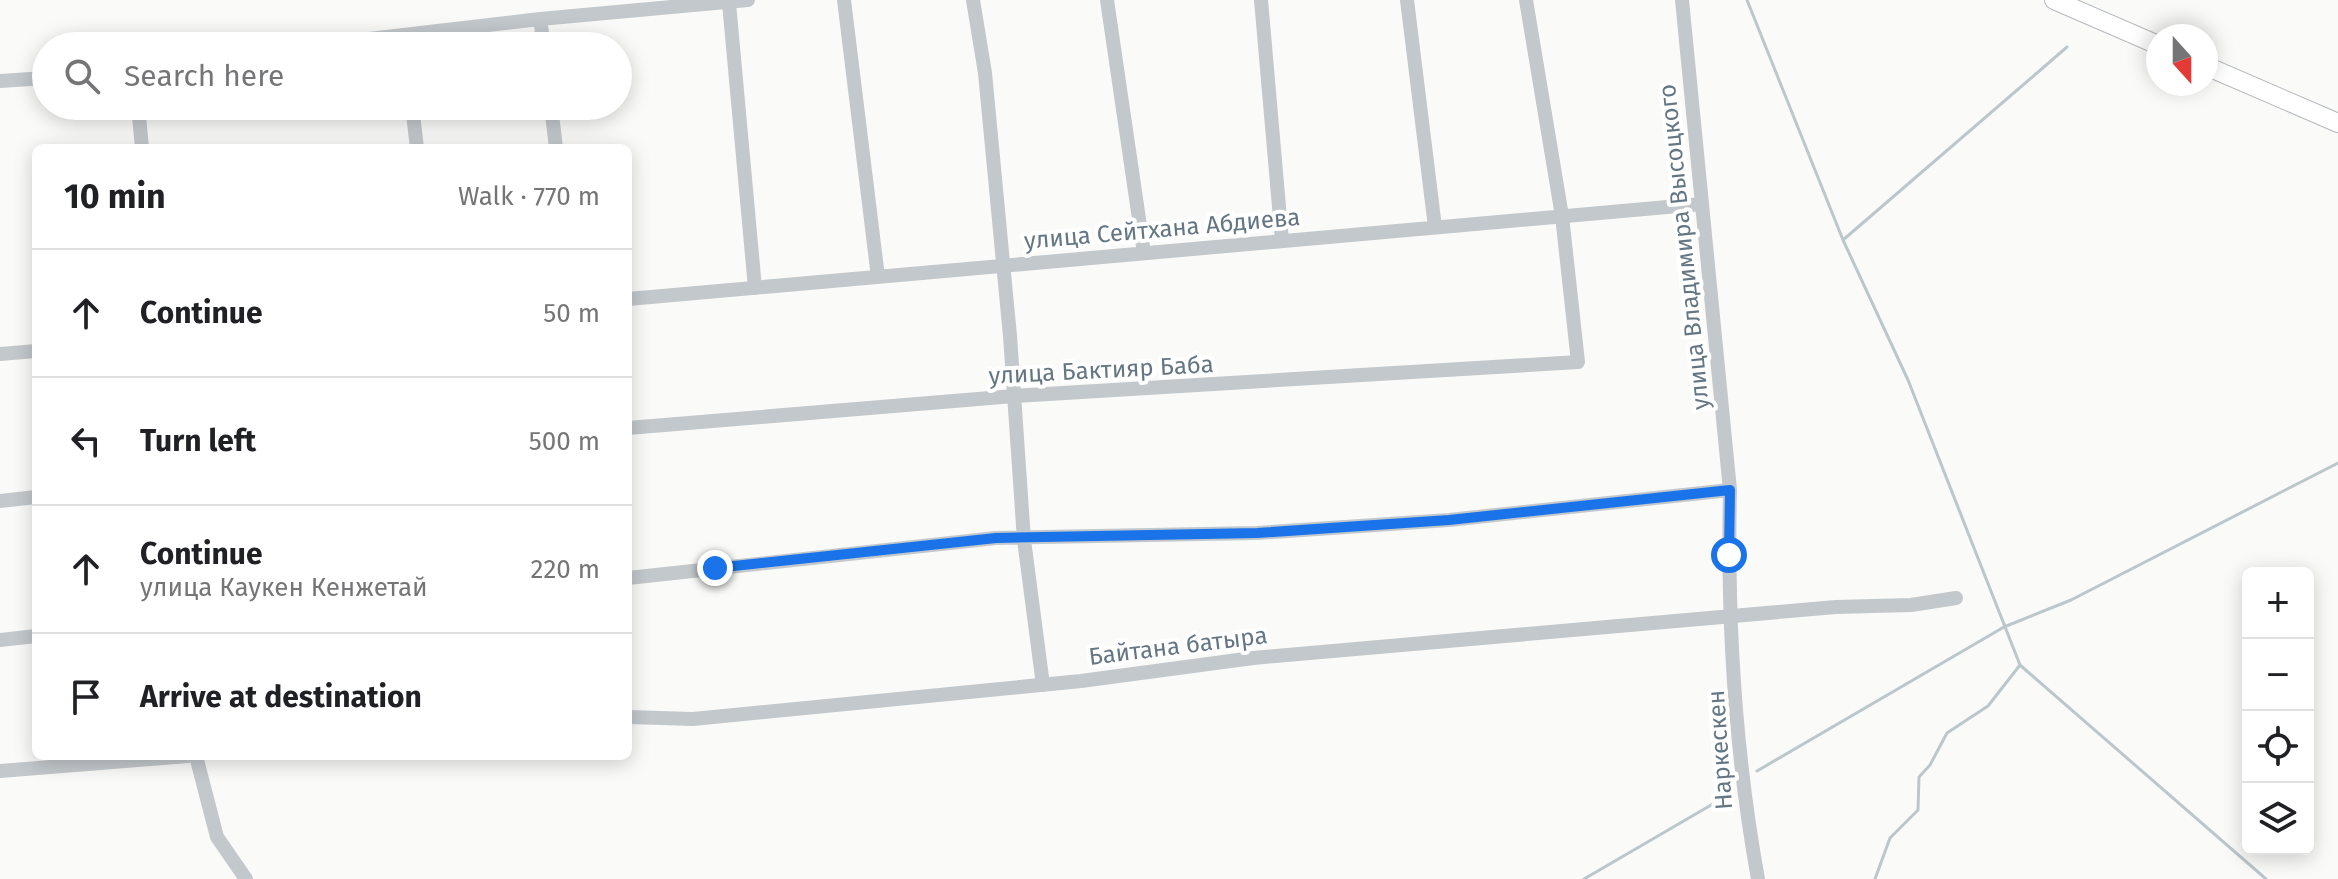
<!DOCTYPE html>
<html lang="en">
<head>
<meta charset="utf-8">
<style>
  body { margin:0; font-family:"Fira Sans",sans-serif; background:#f6f6f6; color:#202124 }
  .controls { position:absolute; right:24px; bottom:24px; display:grid; overflow:hidden; border-radius:12px; box-shadow:0 4px 20px #0003 }
  .controls button { width:72px; height:72px; display:grid; place-items:center; padding:0; border:0; border-bottom:2px solid #e0e0e0; background:#fff; color:#202124; font:40px sans-serif }
  .compass { position:absolute; left:2146px; top:24px; width:72px; height:72px; border-radius:50%; background:#fff; box-shadow:0 4px 20px #0003; rotate:159deg }
  .stop { position:absolute; width:24px; height:24px; margin:-18px; border:6px solid #1a73e8; border-radius:50%; background:#fff }
  .stop.end { background:#1a73e8; border-color:#fff; box-shadow:0 2px 8px #0008 }
  .list { margin:0; padding:0; list-style:none }
  h2 { display:flex; justify-content:space-between; align-items:center; height:104px; margin:0; padding:0 32px; font-size:34px }
  h2 small { font-size:26px; font-weight:400; color:#757577 }
  .list li { display:grid; grid-template-columns:52px 1fr auto; gap:24px; align-items:center; box-sizing:border-box; height:128px; padding:0 32px; border-top:2px solid #e0e0e0 }
  .list b { display:block; font-size:30px; white-space:nowrap }
  .list p { margin:0; font-size:26px; white-space:nowrap; color:#757577 }
  .list em { font-size:26px; font-style:normal; color:#757577 }
  .icon { flex:none; width:44px; height:44px; fill:none; stroke:currentColor; stroke-width:2; stroke-linecap:round; stroke-linejoin:round }
  .map { position:relative; flex:none; width:2338px; height:879px; overflow:hidden }
  .search { position:absolute; background:#fff; box-shadow:0 4px 20px #0003; left:32px; top:32px; width:600px; height:88px; display:flex; align-items:center; gap:20px; box-sizing:border-box; padding:0 28px; border-radius:44px; color:#757577; font-size:30px }
  .panel { position:absolute; background:#fff; box-shadow:0 4px 20px #0003; left:32px; top:144px; width:600px; height:616px; border-radius:12px }
  .map>svg:first-child { display:block }
  .lines { fill:none; stroke-linecap:round; stroke-linejoin:round }
  .stream { stroke:#bbc7cb; stroke-width:3 }
  .major-casing { stroke:#b5babe; stroke-width:20 }
  .minor { stroke:#c3c8cc; stroke-width:14 }
  .major { stroke:#fff; stroke-width:18 }
  .route { stroke:#1a73e8; stroke-width:10 }
  .labels { text-anchor:middle; dominant-baseline:central; stroke-width:8; stroke-linejoin:round; paint-order:stroke }
  .street-label { font-size:24px; fill:#657683; stroke:#fff }
</style>
</head>
<body>
<div class="map">
<svg width="2338" height="879" viewBox="0 0 2338 879">
  <rect width="100%" height="100%" fill="#fafaf8"/>
  <g class="lines">
    <path class="stream" d="M 1747,0 L 1843,240 L 1908,380 L 2020,665 L 2266,879
      M 1843,240 L 2067,47
      M 1757,771 L 2004,627 L 2071,600 L 2338,463
      M 1584,879 L 1718,801
      M 1875,879 L 1890,838 L 1918,810 L 1919,777 L 1930,765 L 1947,733 L 1988,706 L 2020,665"/>
    <defs>
      <path id="major" d="M 2054,0 L 2158,45
        M 2206,66 L 2338,123"/>
    </defs>
    <use href="#major" class="major-casing"/>
    <path class="minor" d="M 844,0 L 878,277
      M 973,0 L 985,73 L 1010,336 L 1024,540 L 1043,685
      M 1107,0 L 1144,253
      M 1261,0 L 1282,241
      M 1407,0 L 1435,227
      M 1682,0 L 1730,490 C 1727,619 1735,752 1758,879
      M 729,3 L 755,288
      M 540,19 L 544,46
      M 309,46 L 540,19 L 748,0
      M 0,81 L 46,78
      M 138,106 L 142,148
      M 412,106 L 417,148
      M 551,106 L 556,148
      M 628,299 L 1701,204
      M 0,354 L 36,351
      M 628,428 L 1014,396 L 1578,362 L 1562,216 L 1526,0
      M 0,501 L 36,497
      M 628,578 L 996,538 L 1257,533 L 1449,520 L 1730,490
      M 0,640 L 36,636
      M 628,717 L 693,719 L 1081,681 L 1253,658 L 1836,607 L 1911,605 L 1956,598
      M 196,756 L 217,837 L 246,879
      M 0,771 L 188,756"/>
    <use href="#major" class="major"/>
  </g>
  <g class="lines">
    <path class="route" d="M 715,568 L 996,538 L 1257,533 L 1449,520 L 1730,490 L 1729,555"/>
  </g>
  <g class="labels">
    <g class="street-label">
      <text transform="translate(1162 229) rotate(-5)">улица Сейтхана Абдиева</text>
      <text transform="translate(1684 247) rotate(-96)">улица Владимира Высоцкого</text>
      <text transform="translate(1101 370) rotate(-3)">улица Бактияр Баба</text>
      <text transform="translate(1178 646) rotate(-7)">Байтана батыра</text>
      <text transform="translate(1720 750) rotate(-94)">Наркескен</text>
    </g>
  </g>
</svg>
<div class="controls">
<button>+</button>
<button>−</button>
<button><svg class="icon" aria-label="locate" viewBox="0 0 24 24"><circle cx="12" cy="12" r="6"/><path d="M12 2v4M12 18v4M2 12h4M18 12h4"/></svg></button>
<button><svg class="icon" aria-label="layers" viewBox="0 0 24 24"><path d="M12 4l9 5-9 5-9-5zM3 14l9 5 9-5"/></svg></button>
</div>
<svg class="compass" viewBox="-18 -18 36 36"><path d="M0-13l5 13h-10z" fill="#e53935"/><path d="M0 13l5-13h-10z" fill="#757577"/></svg>
<div class="stop" style="left:1729px;top:555px"></div>
<div class="stop end" style="left:715px;top:568px"></div>
<div class="search"><svg class="icon" aria-label="search" viewBox="0 0 24 24"><circle cx="10" cy="10" r="6"/><path d="M15 15l6 6"/></svg>Search here</div>
<section class="panel">
<h2>10 min<small>Walk · 770 m</small></h2>
<ul class="list">
<li><svg class="icon" aria-label="ahead" viewBox="0 0 24 24"><path d="M12 20V5M6 11l6-6 6 6"/></svg><div><b>Continue</b></div><em>50 m</em></li>
<li><svg class="icon" aria-label="left" viewBox="0 0 24 24"><path d="M17 20v-9H6M10 6l-5 5 5 5"/></svg><div><b>Turn left</b></div><em>500 m</em></li>
<li><svg class="icon" aria-label="ahead" viewBox="0 0 24 24"><path d="M12 20V5M6 11l6-6 6 6"/></svg><div><b>Continue</b><p>улица Каукен Кенжетай</p></div><em>220 m</em></li>
<li><svg class="icon" aria-label="arrive" viewBox="0 0 24 24"><path d="M6 21V4h12l-3 4 3 4H6"/></svg><div><b>Arrive at destination</b></div></li>
</ul>
</section>
</div>
</body>
</html>
